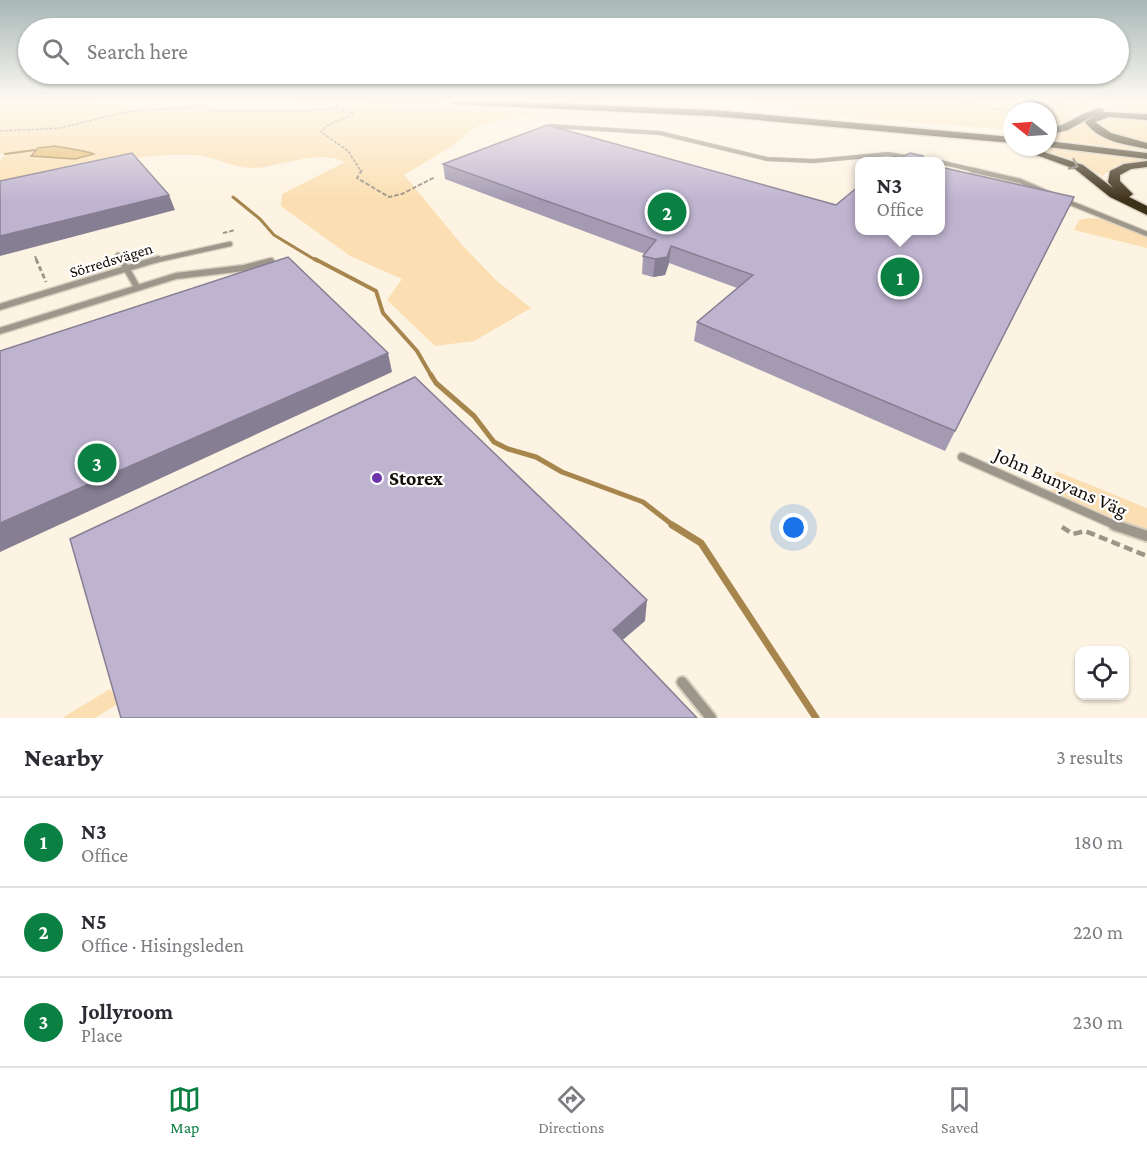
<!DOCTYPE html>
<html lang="en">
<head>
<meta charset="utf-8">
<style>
  body { margin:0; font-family:"Crimson Pro",serif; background:#f7f7f7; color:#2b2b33 }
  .controls { position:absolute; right:18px; bottom:18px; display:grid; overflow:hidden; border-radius:12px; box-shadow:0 2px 4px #0004 }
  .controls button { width:54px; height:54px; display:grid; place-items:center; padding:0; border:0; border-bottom:2px solid #e1e1e2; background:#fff; color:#2b2b33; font:30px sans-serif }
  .compass { position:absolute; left:1003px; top:102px; width:54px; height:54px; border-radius:50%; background:#fff; box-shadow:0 2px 4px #0004; rotate:287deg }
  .you { position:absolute; left:794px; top:528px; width:21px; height:21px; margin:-15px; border:4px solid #fff; border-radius:50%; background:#1a73e8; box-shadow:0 0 0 9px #1a73e833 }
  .badge { display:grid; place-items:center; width:39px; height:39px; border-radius:50%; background:#0b8043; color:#fff; font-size:20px; font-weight:700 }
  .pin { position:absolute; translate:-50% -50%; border:3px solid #fff; box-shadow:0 2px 6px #0006 }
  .popup { position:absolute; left:855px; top:157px; width:90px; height:78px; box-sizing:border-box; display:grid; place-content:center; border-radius:12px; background:#fff; filter:drop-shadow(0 2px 4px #0005); font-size:20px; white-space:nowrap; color:#7c7c81 }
  .popup b { font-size:22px; color:#2b2b33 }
  .popup::after { content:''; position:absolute; left:50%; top:100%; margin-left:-12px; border:12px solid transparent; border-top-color:#fff }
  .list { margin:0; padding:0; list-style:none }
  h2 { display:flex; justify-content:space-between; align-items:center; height:78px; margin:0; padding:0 24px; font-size:26px }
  h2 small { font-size:20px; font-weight:400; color:#7c7c81 }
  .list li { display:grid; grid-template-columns:39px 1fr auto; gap:18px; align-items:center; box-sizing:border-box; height:90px; padding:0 24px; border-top:2px solid #e1e1e2 }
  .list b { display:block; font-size:22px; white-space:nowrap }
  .list p { margin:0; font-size:20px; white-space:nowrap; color:#7c7c81 }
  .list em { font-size:20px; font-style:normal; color:#7c7c81 }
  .icon { flex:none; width:33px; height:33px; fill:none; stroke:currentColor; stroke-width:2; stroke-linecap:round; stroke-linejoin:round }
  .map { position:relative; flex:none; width:1147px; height:718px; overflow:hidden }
  .search { position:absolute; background:#fff; box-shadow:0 2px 4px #0004; left:18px; right:18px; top:18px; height:66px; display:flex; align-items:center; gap:15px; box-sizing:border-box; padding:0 21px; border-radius:33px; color:#7c7c81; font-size:22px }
  .sheet { height:348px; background:#fff }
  nav { display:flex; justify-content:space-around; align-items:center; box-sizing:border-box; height:84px; border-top:2px solid #e1e1e2; background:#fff; font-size:16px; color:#7c7c81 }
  nav a { display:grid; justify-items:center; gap:3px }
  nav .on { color:#0b8043 }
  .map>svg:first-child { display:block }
  .green { fill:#fbdfb2; fill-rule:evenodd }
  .water { fill:#e7bb6e; stroke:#a7864e; stroke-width:1.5 }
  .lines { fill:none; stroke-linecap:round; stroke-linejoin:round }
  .stream-far4 { stroke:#a7864e; stroke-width:2 }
  .stream-far3 { stroke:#a7864e; stroke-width:3 }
  .stream-far2 { stroke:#a7864e; stroke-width:4 }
  .stream-far1 { stroke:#a7864e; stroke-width:5 }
  .stream { stroke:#a7864e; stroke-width:7 }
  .lane-far4-casing { stroke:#d7cebe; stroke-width:5 }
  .lane-far3-casing { stroke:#d7cebe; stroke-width:7 }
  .lane-far2-casing { stroke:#d7cebe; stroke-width:9 }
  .lane-far1-casing { stroke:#d7cebe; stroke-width:11 }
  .lane-casing { stroke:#d7cebe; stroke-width:14 }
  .highway-casing { stroke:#d7cebe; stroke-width:3 }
  .path-far3 { stroke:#9d9587; stroke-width:1.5; stroke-dasharray:3 1.5; stroke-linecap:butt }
  .path-far2 { stroke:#9d9587; stroke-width:2; stroke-dasharray:4.5 2; stroke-linecap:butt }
  .path-far1 { stroke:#9d9587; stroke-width:3; stroke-dasharray:5 3; stroke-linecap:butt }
  .path { stroke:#9d9587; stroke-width:4.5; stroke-dasharray:9 4.5; stroke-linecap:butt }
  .lane-far4 { stroke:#9d968a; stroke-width:4 }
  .lane-far3 { stroke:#9d968a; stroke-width:4.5 }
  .lane-far2 { stroke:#9d968a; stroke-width:6 }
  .lane-far1 { stroke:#9d968a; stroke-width:8 }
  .lane { stroke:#9d968a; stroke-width:10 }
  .highway { fill:#3d3019; fill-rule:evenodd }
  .wall { fill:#a49bb3 }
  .shaded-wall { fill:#867e92 }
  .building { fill:#bfb4d0; stroke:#867e92; stroke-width:1.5 }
  .oneway { stroke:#81786a }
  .poi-dot { fill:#6e34aa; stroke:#fff; stroke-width:2 }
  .labels { text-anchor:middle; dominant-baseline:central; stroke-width:4.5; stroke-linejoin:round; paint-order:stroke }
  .street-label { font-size:16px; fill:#120c04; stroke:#fff }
  .near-poi-label { font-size:20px; font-weight:bold; fill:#120c04; stroke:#fff; text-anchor:start }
  .near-street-label { font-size:20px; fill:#120c04; stroke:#fff }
</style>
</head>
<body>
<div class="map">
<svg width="1147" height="718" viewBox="0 0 1147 718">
  <rect width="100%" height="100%" fill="#fdf3e2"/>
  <path class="green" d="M 0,101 L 60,101 L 138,106 L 285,108 L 363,106 L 552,112 L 503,119 L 475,127 L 452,146 L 404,175 L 462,245 L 497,281 L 531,308 L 474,341 L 435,346 L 387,300 L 402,279 L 350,256 L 281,206 L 282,194 L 345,162 C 317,148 281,168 251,168 C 231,167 213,156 194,155 C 134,152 59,172 0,183 L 0,160 L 5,155 L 0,153 ZM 55,146 C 62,147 88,151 94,154 L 75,159 L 31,156 L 35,149 Z
    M 708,101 L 1147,101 L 1147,112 L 1111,109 L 1083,111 L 1072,115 L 1066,124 L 1048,130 L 1048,111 L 1012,111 L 1012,130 L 799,113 L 794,106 Z
    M 1102,117 L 1147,118 L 1147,145 L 1106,133 L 1094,122 Z
    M 1081,118 L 1086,120 L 1086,124 L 1092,129 L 1147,147 L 1147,151 L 1048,139 L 1048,134 L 1074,128 Z
    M 1030,147 L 1147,158 L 1147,162 C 1130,162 1115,162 1103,176 L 1074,160 Z
    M 1089,218 L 1102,219 L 1147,236 L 1147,248 L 1074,230 L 1079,220 Z
    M 1056,471 L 1147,508 L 1147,528 L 1126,523 L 1052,492 Z
    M 110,689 L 119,703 L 95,718 L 62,718 Z"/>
  <path class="water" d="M 55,146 C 61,147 91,152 94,154 L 75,159 L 31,156 L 38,148 Z"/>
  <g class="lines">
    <path class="stream-far4" d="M 5,154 L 35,150"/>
    <path class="stream-far3" d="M 233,197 L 260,219 L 274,235 L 317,261"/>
    <path class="stream-far2" d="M 315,259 L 376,291 L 383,313 L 417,351 L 432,377"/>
    <path class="stream-far1" d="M 431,375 L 436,383 L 474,416 L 494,442 L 508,449 L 536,457 L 562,472 L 643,502 L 674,526"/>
    <path class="stream" d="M 672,525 L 701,543 L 816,718"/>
    <defs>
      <path id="lane-far4" d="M 551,126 L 660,133 L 767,159 L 814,161 L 888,154 L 936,162
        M 940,162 L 978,171"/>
      <path id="lane-far3" d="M 972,170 L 1020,181 L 1050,194
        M 1063,200 L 1147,234
        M 118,255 L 122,261
        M 153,261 L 230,244"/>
      <path id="lane-far2" d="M 121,259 L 137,287
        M 0,307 L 158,259
        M 0,331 L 176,276 L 244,268 L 271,261"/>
      <path id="lane-far1" d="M 962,457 L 1117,526"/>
      <path id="lane" d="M 1114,525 L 1147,536
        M 682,682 L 711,718"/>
      <path id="highway" d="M 449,101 L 500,101 L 713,110 L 1012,137 L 1012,143 L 713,116 L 453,104 Z
        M 1100,108 L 1103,109 L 1104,112 L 1147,114 L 1147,120 L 1109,117 L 1095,122 L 1111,133 L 1147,143 L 1147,149 C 1125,144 1100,142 1085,122 L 1095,115 L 1068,130 L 1048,135 L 1048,129 C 1067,126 1081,112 1100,108 Z
        M 1048,141 L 1147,153 L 1147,159 L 1048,147 Z
        M 1014,147 L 1029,147 L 1083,165 L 1113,188 L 1108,182 L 1110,171 L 1124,164 L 1147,161 L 1147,167 L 1131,169 L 1120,175 L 1120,181 L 1133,194 L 1129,197 L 1147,206 L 1147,215 L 1110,197 L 1075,169 Z"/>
    </defs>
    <use href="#lane-far4" class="lane-far4-casing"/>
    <use href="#lane-far3" class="lane-far3-casing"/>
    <use href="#lane-far2" class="lane-far2-casing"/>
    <use href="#lane-far1" class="lane-far1-casing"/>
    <use href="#lane" class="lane-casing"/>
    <use href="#highway" class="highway-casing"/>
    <path class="path-far3" d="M 296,101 L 442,104
      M 957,101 L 1012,112
      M 1046,101 L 1068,106
      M 337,108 L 354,114 L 328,125 L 321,132 L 348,151 L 361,171
      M 1034,111 L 1088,103
      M 0,131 L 60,128 L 126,112 L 202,106 L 212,111 L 307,111 L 337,108 L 336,102"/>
    <path class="path-far2" d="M 362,170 L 357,178 L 389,197 L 402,194 L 435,177
      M 223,233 L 235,230
      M 35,256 L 37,261"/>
    <path class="path-far1" d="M 36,259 L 46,282"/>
    <path class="path" d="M 1062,527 L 1073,534 L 1085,531 L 1147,556"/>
    <use href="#lane-far4" class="lane-far4"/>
    <use href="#lane-far3" class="lane-far3"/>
    <use href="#lane-far2" class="lane-far2"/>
    <use href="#lane-far1" class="lane-far1"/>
    <use href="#lane" class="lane"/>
    <use href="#highway" class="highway"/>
  </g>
  <path class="wall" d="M 443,164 L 836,205 L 1074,197 L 945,451 L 694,341 L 697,322 L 737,288 L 669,263 L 665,275 L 653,277 L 642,274 L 643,256 L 645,254 L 445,179 Z"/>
  <path class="shaded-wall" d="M 169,195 L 175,210 L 0,256 L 0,236 Z
    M 671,246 L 669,263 L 665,275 L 653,277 L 655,259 Z
    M 388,353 L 392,372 L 0,552 L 0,523 Z
    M 647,600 L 645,621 L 611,650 L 613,630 Z"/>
  <path class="building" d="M 547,125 L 836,205 L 860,185 L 860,231 L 940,231 L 940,167 L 1074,197 L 955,431 L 697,322 L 753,275 L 671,246 L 667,257 L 655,259 L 643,256 L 656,240 L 443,164 Z
    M 132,153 L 169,195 L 0,236 L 0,181 Z
    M 910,153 L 923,156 L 925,162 L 887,162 L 894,156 L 900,158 Z
    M 288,257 L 388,353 L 0,523 L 0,351 Z
    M 415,377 L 647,600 L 613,630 L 697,718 L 121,718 L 70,539 Z"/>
  <defs><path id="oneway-chevron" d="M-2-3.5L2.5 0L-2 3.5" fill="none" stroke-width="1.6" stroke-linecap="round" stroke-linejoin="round" transform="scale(1.5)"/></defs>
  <use class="oneway" href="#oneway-chevron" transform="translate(1074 165) rotate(25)"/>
  <linearGradient id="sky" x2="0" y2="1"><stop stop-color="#a7b7b7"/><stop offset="0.5" stop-color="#fefaf2"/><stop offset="1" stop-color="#fefaf2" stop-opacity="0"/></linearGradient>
  <rect width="1147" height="201" fill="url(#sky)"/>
  <circle class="poi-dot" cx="377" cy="478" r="6"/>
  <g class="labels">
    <g class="street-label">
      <text transform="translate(111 260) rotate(-17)">Sörredsvägen</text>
    </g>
    <g class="near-poi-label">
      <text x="389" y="478">Storex</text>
    </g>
    <g class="near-street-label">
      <text transform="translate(1061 482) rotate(24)">John Bunyans Väg</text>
    </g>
  </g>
</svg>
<div class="controls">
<button><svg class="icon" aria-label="locate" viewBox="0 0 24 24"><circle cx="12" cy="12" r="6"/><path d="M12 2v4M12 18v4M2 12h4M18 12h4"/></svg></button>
</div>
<svg class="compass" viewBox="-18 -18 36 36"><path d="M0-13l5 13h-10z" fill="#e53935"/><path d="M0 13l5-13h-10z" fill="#7c7c81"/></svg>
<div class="you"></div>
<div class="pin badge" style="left:900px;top:277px">1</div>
<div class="popup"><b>N3</b>Office</div>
<div class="pin badge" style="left:667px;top:212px">2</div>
<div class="pin badge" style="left:97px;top:463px">3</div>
<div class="search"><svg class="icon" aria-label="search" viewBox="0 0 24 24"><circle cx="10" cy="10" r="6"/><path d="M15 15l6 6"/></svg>Search here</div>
</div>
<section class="sheet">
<h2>Nearby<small>3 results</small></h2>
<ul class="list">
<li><span class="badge">1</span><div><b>N3</b><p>Office</p></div><em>180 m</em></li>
<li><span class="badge">2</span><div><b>N5</b><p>Office · Hisingsleden</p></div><em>220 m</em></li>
<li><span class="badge">3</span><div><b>Jollyroom</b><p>Place</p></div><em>230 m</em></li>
</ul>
</section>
<nav>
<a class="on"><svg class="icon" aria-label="map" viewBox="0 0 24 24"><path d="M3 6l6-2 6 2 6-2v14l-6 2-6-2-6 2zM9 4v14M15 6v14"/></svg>Map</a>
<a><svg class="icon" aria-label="directions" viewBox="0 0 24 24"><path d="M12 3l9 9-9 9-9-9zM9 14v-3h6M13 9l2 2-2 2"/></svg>Directions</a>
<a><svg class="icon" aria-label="saved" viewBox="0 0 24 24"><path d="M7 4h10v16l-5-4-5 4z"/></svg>Saved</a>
</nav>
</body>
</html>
